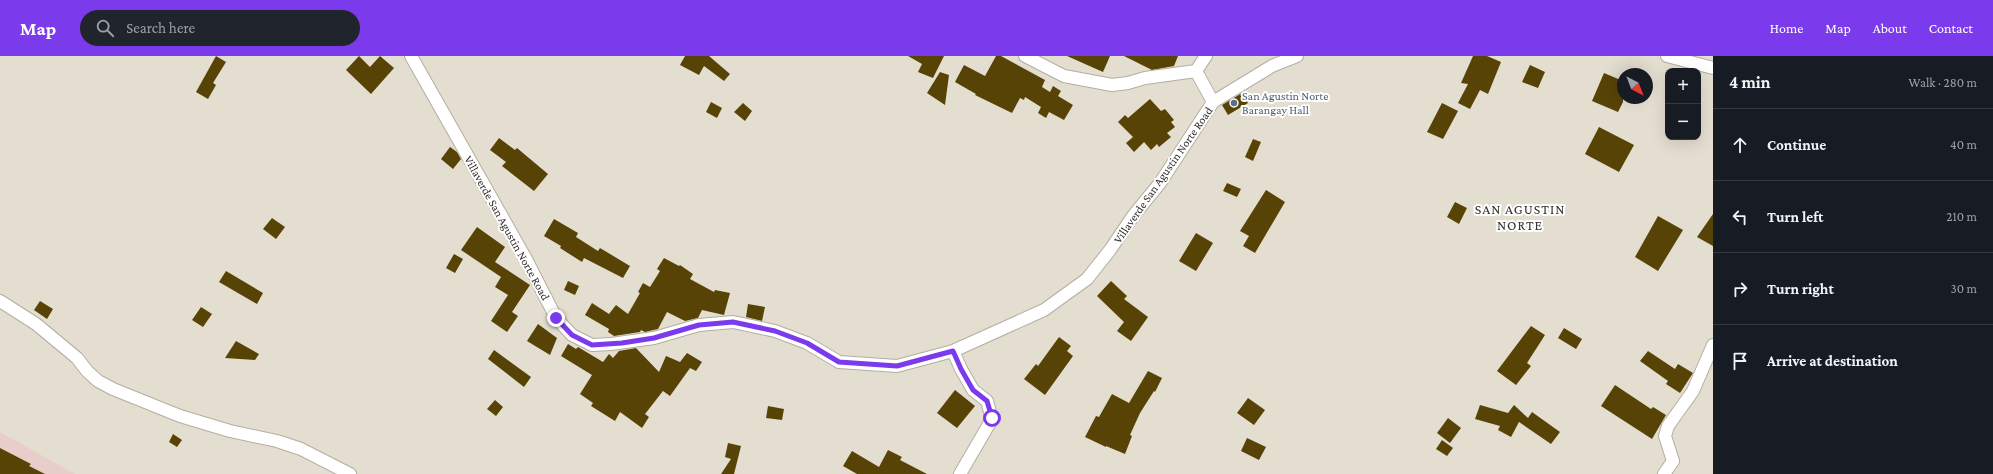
<!DOCTYPE html>
<html lang="en">
<head>
<meta charset="utf-8">
<style>
  body { margin:0; font-family:"Crimson Pro",serif; background:#20242c; color:#f1f3f6 }
  .controls { position:absolute; right:12px; top:12px; display:grid; overflow:hidden; border-radius:8px; box-shadow:0 4px 16px #0002 }
  .controls button { width:36px; height:36px; display:grid; place-items:center; padding:0; border:0; border-bottom:1px solid #363941; background:#171b24; color:#f1f3f6; font:20px sans-serif }
  .compass { position:absolute; left:1617px; top:12px; width:36px; height:36px; border-radius:50%; background:#171b24; box-shadow:0 4px 16px #0002; rotate:138deg }
  .stop { position:absolute; width:12px; height:12px; margin:-9px; border:3px solid #7c3aed; border-radius:50%; background:#fff }
  .stop.end { background:#7c3aed; border-color:#fff; box-shadow:0 1px 4px #0008 }
  .list { margin:0; padding:0; list-style:none }
  h2 { display:flex; justify-content:space-between; align-items:center; height:52px; margin:0; padding:0 16px; font-size:17px }
  h2 small { font-size:13px; font-weight:400; color:#9ea1a6 }
  .list li { display:grid; grid-template-columns:26px 1fr auto; gap:12px; align-items:center; box-sizing:border-box; height:72px; padding:0 16px; border-top:1px solid #363941 }
  .list b { display:block; font-size:15px; white-space:nowrap }
  .list em { font-size:13px; font-style:normal; color:#9ea1a6 }
  .icon { flex:none; width:22px; height:22px; fill:none; stroke:currentColor; stroke-width:2; stroke-linecap:round; stroke-linejoin:round }
  .map { position:relative; flex:none; width:1713px; height:418px; overflow:hidden }
  header { display:flex; align-items:center; gap:24px; box-sizing:border-box; height:56px; padding:0 20px; background:#7c3aed; color:#fff }
  header strong { font-size:19px }
  nav { display:flex; gap:22px; margin-inline-start:auto; font-size:14px }
  .search { width:280px; height:36px; background:#20242c; display:flex; align-items:center; gap:10px; box-sizing:border-box; padding:0 14px; border-radius:22px; color:#9ea1a6; font-size:15px }
  main { display:flex }
  aside { flex:1; background:#171b24 }
  .map>svg:first-child { display:block }
  .education { fill:#e8cecb }
  .building { fill:#584306 }
  .lines { fill:none; stroke-linecap:round; stroke-linejoin:round }
  .street-casing { stroke:#b4aea1; stroke-width:14 }
  .street { stroke:#fff; stroke-width:12 }
  .route { stroke:#7c3aed; stroke-width:5 }
  .service-dot { fill:#5c6f8a; stroke:#fff; stroke-width:1.5 }
  .labels { text-anchor:middle; dominant-baseline:central; stroke-width:4; stroke-linejoin:round; paint-order:stroke }
  .service-label { font-size:12px; fill:#4e5e75; stroke:#fff; text-anchor:start }
  .street-label { font-size:12px; fill:#33312c; stroke:#fff }
  .quarter-label { font-size:14px; letter-spacing:1px; fill:#33312c; stroke:#fff }
</style>
</head>
<body>
<header>
<strong>Map</strong>
<div class="search"><svg class="icon" aria-label="search" viewBox="0 0 24 24"><circle cx="10" cy="10" r="6"/><path d="M15 15l6 6"/></svg>Search here</div>
<nav><a>Home</a><a>Map</a><a>About</a><a>Contact</a></nav>
</header>
<main>
<div class="map">
<svg width="1713" height="418" viewBox="0 0 1713 418">
  <rect width="100%" height="100%" fill="#e4ded0"/>
  <path class="education" d="M 0,376 L 75,418 L 0,418 Z"/>
  <path class="building" d="M 216,0 L 226,6 L 213,27 L 216,29 L 208,43 L 196,36 Z
    M 359,0 L 370,11 L 380,0 L 394,12 L 371,38 L 346,14 Z
    M 685,0 L 709,0 L 730,18 L 724,25 L 704,10 L 699,19 L 680,9 Z
    M 908,0 L 944,0 L 933,22 L 918,16 L 922,8 Z
    M 996,0 L 1001,0 L 1045,24 L 1042,31 L 1050,36 L 1053,30 L 1061,35 L 1058,40 L 1073,49 L 1064,64 L 1049,56 L 1046,62 L 1038,57 L 1041,51 L 1025,41 L 1024,44 L 1020,42 L 1012,57 L 975,39 L 976,38 L 955,26 L 964,9 L 985,20 Z
    M 1067,0 L 1110,0 L 1103,16 Z
    M 1124,0 L 1178,0 L 1174,10 L 1152,14 Z
    M 1473,0 L 1487,0 L 1501,6 L 1488,38 L 1480,34 L 1470,53 L 1458,47 L 1468,28 L 1461,27 Z
    M 1530,9 L 1545,16 L 1538,32 L 1522,26 Z
    M 940,16 L 949,19 L 945,49 L 927,37 Z
    M 1604,17 L 1623,25 L 1623,46 L 1618,56 L 1592,45 Z
    M 1242,37 L 1248,47 L 1228,59 L 1222,49 Z
    M 1150,43 L 1161,55 L 1165,53 L 1174,64 L 1171,66 L 1175,71 L 1167,77 L 1171,81 L 1159,91 L 1157,88 L 1151,94 L 1144,86 L 1134,96 L 1126,87 L 1133,81 L 1118,66 L 1125,59 L 1128,62 Z
    M 711,46 L 722,52 L 717,62 L 706,56 Z
    M 743,47 L 752,55 L 745,65 L 734,56 Z
    M 1442,47 L 1458,55 L 1443,83 L 1427,76 Z
    M 1599,71 L 1634,89 L 1619,116 L 1585,98 Z
    M 499,82 L 515,94 L 517,92 L 548,118 L 534,135 L 502,110 L 506,106 L 490,94 Z
    M 1253,83 L 1261,86 L 1253,105 L 1245,101 Z
    M 450,91 L 457,96 L 461,103 L 453,113 L 441,103 Z
    M 1227,127 L 1241,133 L 1237,141 L 1223,135 Z
    M 1266,134 L 1285,146 L 1255,197 L 1243,190 L 1249,180 L 1240,175 Z
    M 1455,146 L 1467,152 L 1459,168 L 1447,161 Z
    M 1713,158 L 1713,190 L 1697,181 Z
    M 1658,160 L 1683,174 L 1658,215 L 1635,201 Z
    M 272,162 L 285,171 L 276,183 L 263,173 Z
    M 554,163 L 578,177 L 576,181 L 598,195 L 600,192 L 630,210 L 623,222 L 584,202 L 582,206 L 560,192 L 561,190 L 544,180 Z
    M 477,171 L 505,191 L 495,206 L 530,229 L 512,256 L 518,260 L 507,276 L 491,265 L 508,239 L 495,231 L 501,221 L 461,194 Z
    M 1196,177 L 1213,187 L 1196,215 L 1179,205 Z
    M 454,198 L 463,203 L 455,217 L 446,212 Z
    M 664,202 L 679,210 L 680,209 L 693,218 L 690,223 L 714,236 L 715,234 L 730,237 L 724,259 L 702,254 L 698,262 L 685,265 L 667,256 L 658,273 L 645,276 L 641,274 L 640,276 L 614,280 L 608,276 L 609,273 L 585,259 L 592,247 L 609,258 L 616,249 L 628,258 L 640,237 L 638,236 L 643,227 L 650,231 L 660,215 L 657,213 Z
    M 226,215 L 263,237 L 257,248 L 219,226 Z
    M 568,225 L 579,230 L 575,239 L 564,234 Z
    M 1111,225 L 1127,240 L 1124,243 L 1148,261 L 1131,285 L 1117,275 L 1124,266 L 1097,240 Z
    M 40,245 L 53,253 L 47,263 L 34,254 Z
    M 748,248 L 765,251 L 762,265 L 746,261 Z
    M 201,251 L 212,258 L 203,271 L 192,264 Z
    M 538,268 L 557,282 L 550,299 L 527,285 Z
    M 1531,270 L 1545,279 L 1527,307 L 1531,310 L 1516,329 L 1497,315 Z
    M 1564,272 L 1582,283 L 1576,293 L 1558,282 Z
    M 1059,281 L 1071,290 L 1067,295 L 1073,300 L 1045,339 L 1024,323 L 1036,308 L 1038,310 Z
    M 236,285 L 259,298 L 255,304 L 225,302 Z
    M 568,288 L 576,293 L 578,291 L 603,306 L 609,298 L 613,302 L 619,295 L 636,292 L 659,316 L 666,300 L 680,306 L 687,297 L 702,306 L 696,315 L 690,312 L 670,340 L 663,335 L 645,358 L 649,361 L 642,372 L 620,356 L 615,365 L 591,350 L 593,347 L 580,338 L 592,319 L 561,300 Z
    M 494,294 L 531,321 L 524,331 L 488,303 Z
    M 1648,295 L 1675,313 L 1678,308 L 1693,317 L 1680,337 L 1666,328 L 1668,325 L 1640,305 Z
    M 1148,315 L 1162,322 L 1155,336 L 1154,335 L 1140,357 L 1130,379 L 1132,380 L 1125,398 L 1106,390 L 1106,391 L 1085,381 L 1096,360 L 1099,361 L 1112,338 L 1129,347 Z
    M 1615,329 L 1651,353 L 1653,351 L 1666,359 L 1652,383 L 1601,350 Z
    M 955,334 L 975,350 L 957,372 L 937,357 Z
    M 1248,342 L 1265,354 L 1254,369 L 1237,357 Z
    M 495,344 L 503,351 L 496,360 L 487,353 Z
    M 1480,349 L 1508,357 L 1514,349 L 1528,362 L 1532,356 L 1560,376 L 1551,388 L 1519,366 L 1511,381 L 1498,374 L 1500,370 L 1475,363 Z
    M 768,350 L 784,353 L 782,364 L 766,362 Z
    M 1448,362 L 1461,372 L 1450,387 L 1437,377 Z
    M 173,378 L 182,384 L 177,391 L 169,386 Z
    M 1247,382 L 1266,391 L 1259,404 L 1241,395 Z
    M 1442,384 L 1453,392 L 1447,400 L 1436,393 Z
    M 728,387 L 741,390 L 734,418 L 721,418 L 731,403 L 725,401 Z
    M 0,392 L 31,408 L 29,410 L 45,418 L 0,418 Z
    M 888,394 L 902,401 L 900,404 L 927,418 L 857,418 L 843,410 L 852,395 L 879,411 Z"/>
  <g class="lines">
    <defs>
      <path id="street" d="M 411,0 L 526,203 L 556,262 L 572,279 L 592,289 L 611,288 L 654,282 L 699,269 L 733,266 L 775,275 L 807,287 L 839,306 L 897,310 L 953,295 L 1044,254 L 1087,223 L 1110,194 L 1133,160 L 1160,127 L 1213,46 L 1272,10 L 1297,0
        M 1025,0 L 1064,20 L 1112,29 L 1128,27 L 1145,22 L 1196,15
        M 1206,0 L 1196,15 L 1213,46
        M 1667,0 L 1713,12
        M 0,245 L 36,268 L 77,302 L 87,315 L 98,325 L 113,333 L 180,360 L 230,375 L 277,385 L 301,393 L 350,418
        M 953,295 L 961,313 L 973,334 L 987,345 L 992,363 L 960,418
        M 1664,418 L 1673,405 L 1665,380 L 1668,370 L 1693,335 L 1713,289"/>
    </defs>
    <use href="#street" class="street-casing"/>
    <use href="#street" class="street"/>
  </g>
  <g class="lines">
    <path class="route" d="M 556,262 L 572,279 L 592,289 L 622,287 L 654,282 L 699,269 L 733,266 L 775,275 L 807,287 L 839,306 L 897,310 L 953,295 L 961,313 L 973,334 L 987,345 L 992,362"/>
  </g>
  <circle class="service-dot" cx="1234" cy="47" r="4"/>
  <g class="labels">
    <g class="service-label">
      <text x="1242" y="40">San Agustin Norte<tspan x="1242" dy="14">Barangay Hall</tspan></text>
    </g>
    <g class="street-label">
      <text transform="translate(1163 119) rotate(-55)">Villaverde San Agustin Norte Road</text>
      <text transform="translate(507 172) rotate(61)">Villaverde San Agustin Norte Road</text>
    </g>
    <g class="quarter-label">
      <text x="1520" y="153">SAN AGUSTIN<tspan x="1520" dy="16">NORTE</tspan></text>
    </g>
  </g>
</svg>
<div class="controls">
<button>+</button>
<button>−</button>
</div>
<svg class="compass" viewBox="-18 -18 36 36"><path d="M0-13l5 13h-10z" fill="#e53935"/><path d="M0 13l5-13h-10z" fill="#9ea1a6"/></svg>
<div class="stop" style="left:992px;top:362px"></div>
<div class="stop end" style="left:556px;top:262px"></div>
</div>
<aside>
<h2>4 min<small>Walk · 280 m</small></h2>
<ul class="list">
<li><svg class="icon" aria-label="ahead" viewBox="0 0 24 24"><path d="M12 20V5M6 11l6-6 6 6"/></svg><div><b>Continue</b></div><em>40 m</em></li>
<li><svg class="icon" aria-label="left" viewBox="0 0 24 24"><path d="M17 20v-9H6M10 6l-5 5 5 5"/></svg><div><b>Turn left</b></div><em>210 m</em></li>
<li><svg class="icon" aria-label="right" viewBox="0 0 24 24"><path d="M7 20v-9h11M14 6l5 5-5 5"/></svg><div><b>Turn right</b></div><em>30 m</em></li>
<li><svg class="icon" aria-label="arrive" viewBox="0 0 24 24"><path d="M6 21V4h12l-3 4 3 4H6"/></svg><div><b>Arrive at destination</b></div></li>
</ul>
</aside>
</main>
</body>
</html>
